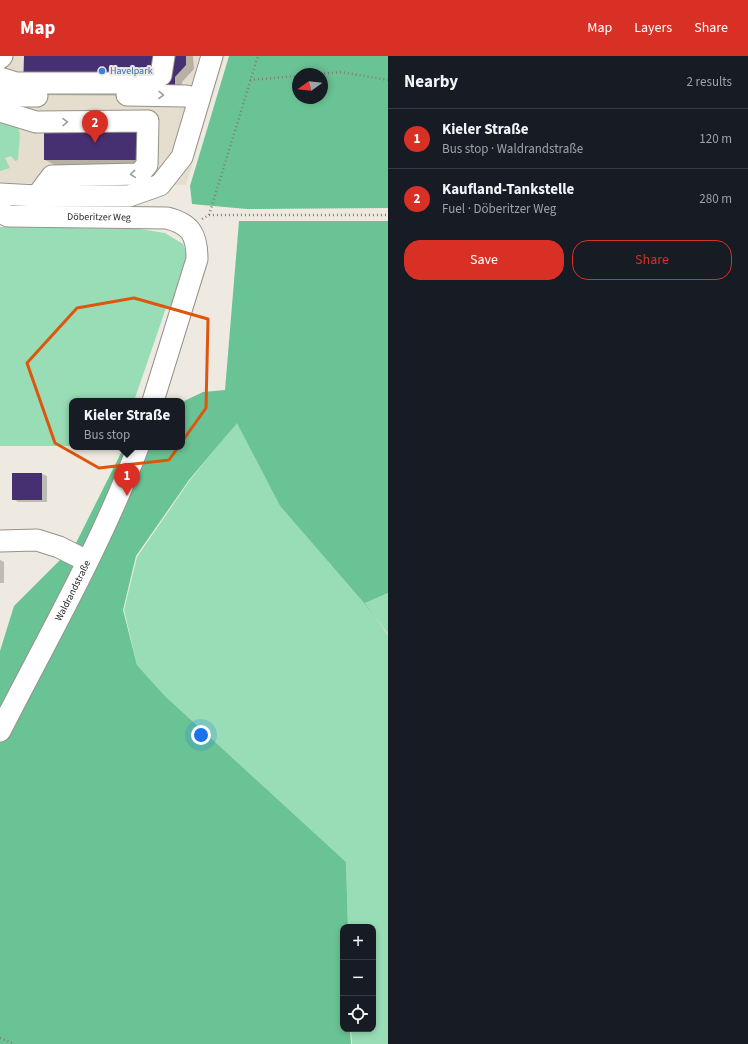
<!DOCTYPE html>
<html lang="en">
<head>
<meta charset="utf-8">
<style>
  body { margin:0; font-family:"Source Sans 3",sans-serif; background:#242831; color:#f1f3f6 }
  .controls { position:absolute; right:12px; bottom:12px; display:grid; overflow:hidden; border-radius:8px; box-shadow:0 2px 6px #0003 }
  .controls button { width:36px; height:36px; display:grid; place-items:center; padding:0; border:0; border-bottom:1px solid #363941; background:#171b24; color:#f1f3f6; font:20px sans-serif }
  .compass { position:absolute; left:292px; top:12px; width:36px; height:36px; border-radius:50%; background:#171b24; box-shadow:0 2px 6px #0003; rotate:255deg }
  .you { position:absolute; left:201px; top:679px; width:14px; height:14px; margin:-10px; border:3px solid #fff; border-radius:50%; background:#1a73e8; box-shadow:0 0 0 6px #1a73e833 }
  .badge { display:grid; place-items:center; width:26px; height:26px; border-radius:50%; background:#d93025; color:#fff; font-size:13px; font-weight:700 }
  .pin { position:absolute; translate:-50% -33px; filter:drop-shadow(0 1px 2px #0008) }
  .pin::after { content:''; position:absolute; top:21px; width:14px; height:12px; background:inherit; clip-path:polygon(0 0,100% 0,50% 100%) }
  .popup { position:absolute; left:69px; top:342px; width:116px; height:52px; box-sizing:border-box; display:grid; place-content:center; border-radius:8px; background:#171b24; filter:drop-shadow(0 1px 3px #0005); font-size:13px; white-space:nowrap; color:#9ea1a6 }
  .popup b { font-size:15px; color:#f1f3f6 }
  .popup::after { content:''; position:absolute; left:50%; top:100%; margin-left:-8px; border:8px solid transparent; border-top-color:#171b24 }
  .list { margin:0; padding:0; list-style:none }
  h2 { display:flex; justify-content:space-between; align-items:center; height:52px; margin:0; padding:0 16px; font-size:17px }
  h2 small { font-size:13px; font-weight:400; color:#9ea1a6 }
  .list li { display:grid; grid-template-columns:26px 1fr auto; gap:12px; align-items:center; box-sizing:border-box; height:60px; padding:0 16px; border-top:1px solid #363941 }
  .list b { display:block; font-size:15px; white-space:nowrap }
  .list p { margin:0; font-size:13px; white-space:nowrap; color:#9ea1a6 }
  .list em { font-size:13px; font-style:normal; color:#9ea1a6 }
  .actions { display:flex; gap:8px; padding:12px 16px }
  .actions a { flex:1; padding:9px 0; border:1px solid #d93025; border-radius:16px; text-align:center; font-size:14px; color:#d93025 }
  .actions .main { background:#d93025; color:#fff }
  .icon { flex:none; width:22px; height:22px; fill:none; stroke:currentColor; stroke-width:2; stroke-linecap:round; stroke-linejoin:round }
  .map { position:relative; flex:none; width:388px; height:988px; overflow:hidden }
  header { display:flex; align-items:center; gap:24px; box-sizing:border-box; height:56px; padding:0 20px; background:#d93025; color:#fff }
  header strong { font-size:19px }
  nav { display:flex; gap:22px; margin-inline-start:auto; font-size:14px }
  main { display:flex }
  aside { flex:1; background:#171b24 }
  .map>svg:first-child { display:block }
  .built { fill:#e5dece }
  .green { fill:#98ddb6 }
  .forest { fill:#6ac394; fill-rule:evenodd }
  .shadow { fill:#0003 }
  .building { fill:#463072 }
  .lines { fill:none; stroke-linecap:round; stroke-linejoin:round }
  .minor-casing { stroke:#96928b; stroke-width:23 }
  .path { stroke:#827f79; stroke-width:2.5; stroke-dasharray:1 3; stroke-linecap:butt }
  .minor { stroke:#fff; stroke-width:21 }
  .oneway { stroke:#9e9d9c }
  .marked { fill:none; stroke:#de560d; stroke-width:3; stroke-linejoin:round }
  .shop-dot { fill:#3f7fe0; stroke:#eeeae1; stroke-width:1.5 }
  .labels { text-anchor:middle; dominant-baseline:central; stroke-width:4; stroke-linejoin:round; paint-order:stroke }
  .shop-label { font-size:10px; fill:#366cbe; stroke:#eeeae1; text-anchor:start }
  .street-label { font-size:10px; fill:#282623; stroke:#eeeae1 }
</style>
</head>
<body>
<header>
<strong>Map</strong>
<nav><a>Map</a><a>Layers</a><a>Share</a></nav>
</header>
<main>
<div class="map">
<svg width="388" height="988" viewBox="0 0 388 988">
  <rect width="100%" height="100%" fill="#eeeae1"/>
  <path class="built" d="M 0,0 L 225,0 L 186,129 L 0,127 Z"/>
  <path class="green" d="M 0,63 L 17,69 L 20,78 L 18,104 L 15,105 L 11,100 L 5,102 L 10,112 L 0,115 Z
    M 0,171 L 140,173 L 165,177 L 183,188 L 190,206 L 179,252 L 166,252 L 134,345 L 72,345 L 72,390 L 0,390 Z
    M 237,366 L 280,450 L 364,547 L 388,579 L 388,988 L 352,988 L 351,973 L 373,973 L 373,871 L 348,871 L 346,806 L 165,640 L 137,609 L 124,554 L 137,501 L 190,424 Z
    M 388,537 L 388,578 L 365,547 Z"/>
  <path class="forest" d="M 229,0 L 388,0 L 388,152 L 247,153 L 192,148 L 190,130 ZM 298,18 L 322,18 L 322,42 L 298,42 Z
    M 239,165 L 388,165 L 388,537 L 365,547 L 388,579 L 364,547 L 280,450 L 237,367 L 189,424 L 136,500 L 123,554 L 137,609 L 165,640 L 346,806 L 348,871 L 343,871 L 343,973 L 350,973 L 351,988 L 0,988 L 0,595 L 14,550 L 75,489 L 124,391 L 182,391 L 182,346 L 203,336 L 225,334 Z"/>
  <path class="shadow" d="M 25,0 L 193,0 L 194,13 L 182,26 L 182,40 L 32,39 Z
    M 45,71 L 156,109 L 55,109 L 45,104 Z
    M 42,418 L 47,420 L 47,446 L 18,446 L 13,443 Z
    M 0,504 L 4,506 L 4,527 L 0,527 Z"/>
  <path class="building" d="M 24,0 L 186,0 L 186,9 L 175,21 L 175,36 L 23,35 Z
    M 147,69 L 147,104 L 44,104 L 44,70 Z
    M 12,417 L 42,417 L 42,444 L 12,444 Z"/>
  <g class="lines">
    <defs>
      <g id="minor">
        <path d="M 0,2 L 2,0"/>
        <path d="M 0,22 L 16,27 L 148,27 L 161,19 L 164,0"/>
        <path d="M 127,39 L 186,40 L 199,43"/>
        <path d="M 0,40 L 37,40"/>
        <path d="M 0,55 L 36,66 L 148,65 L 147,109 L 139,118 L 52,120 L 37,140"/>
        <path d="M 0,138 L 37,140 L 129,140 L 160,129 L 182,101 L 212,0"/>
        <path id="s1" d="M 0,156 L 8,160 L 167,162 C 191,168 197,179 197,203 L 153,345"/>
        <path d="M 0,485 L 37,484 L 59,491 L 87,505"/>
        <path id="s2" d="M 0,675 C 48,581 101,489 138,391"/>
      </g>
    </defs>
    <use href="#minor" class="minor-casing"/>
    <path class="path" d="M 320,18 L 341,16 L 388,24
      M 250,24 L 298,20
      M 209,159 L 258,0
      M 202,163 L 209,159 L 388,159
      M 0,982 L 15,988"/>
    <use href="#minor" class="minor"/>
  </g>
  <defs><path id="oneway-chevron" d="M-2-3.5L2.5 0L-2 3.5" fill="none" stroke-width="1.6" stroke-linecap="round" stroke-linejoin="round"/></defs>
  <g class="oneway">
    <use href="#oneway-chevron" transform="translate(161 39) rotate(1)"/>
    <use href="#oneway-chevron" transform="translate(65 66) rotate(-1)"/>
    <use href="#oneway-chevron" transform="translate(133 118) rotate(175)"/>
  </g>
  <path class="marked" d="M 134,242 L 208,263 L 206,352 L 169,404 L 99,412 L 55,387 L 27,307 L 77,252 Z"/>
  <circle class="shop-dot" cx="102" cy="15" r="4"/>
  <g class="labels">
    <g class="shop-label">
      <text x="110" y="15">Havelpark</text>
    </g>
    <g class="street-label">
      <text stroke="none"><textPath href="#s1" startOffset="100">Döberitzer Weg</textPath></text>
      <text stroke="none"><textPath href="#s2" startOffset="158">Waldrandstraße</textPath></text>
    </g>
  </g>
</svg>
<div class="controls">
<button>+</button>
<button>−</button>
<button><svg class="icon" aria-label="locate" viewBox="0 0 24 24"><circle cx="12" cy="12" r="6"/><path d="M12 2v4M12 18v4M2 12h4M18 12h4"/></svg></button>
</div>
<svg class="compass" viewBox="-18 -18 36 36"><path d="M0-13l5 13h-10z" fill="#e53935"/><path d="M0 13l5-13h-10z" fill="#9ea1a6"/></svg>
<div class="you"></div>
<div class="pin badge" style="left:127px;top:440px">1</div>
<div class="popup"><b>Kieler Straße</b>Bus stop</div>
<div class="pin badge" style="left:95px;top:87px">2</div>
</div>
<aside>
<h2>Nearby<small>2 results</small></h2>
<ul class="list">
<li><span class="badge">1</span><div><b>Kieler Straße</b><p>Bus stop · Waldrandstraße</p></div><em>120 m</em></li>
<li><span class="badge">2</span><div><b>Kaufland-Tankstelle</b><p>Fuel · Döberitzer Weg</p></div><em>280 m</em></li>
</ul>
<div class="actions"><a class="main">Save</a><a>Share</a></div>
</aside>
</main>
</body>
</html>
